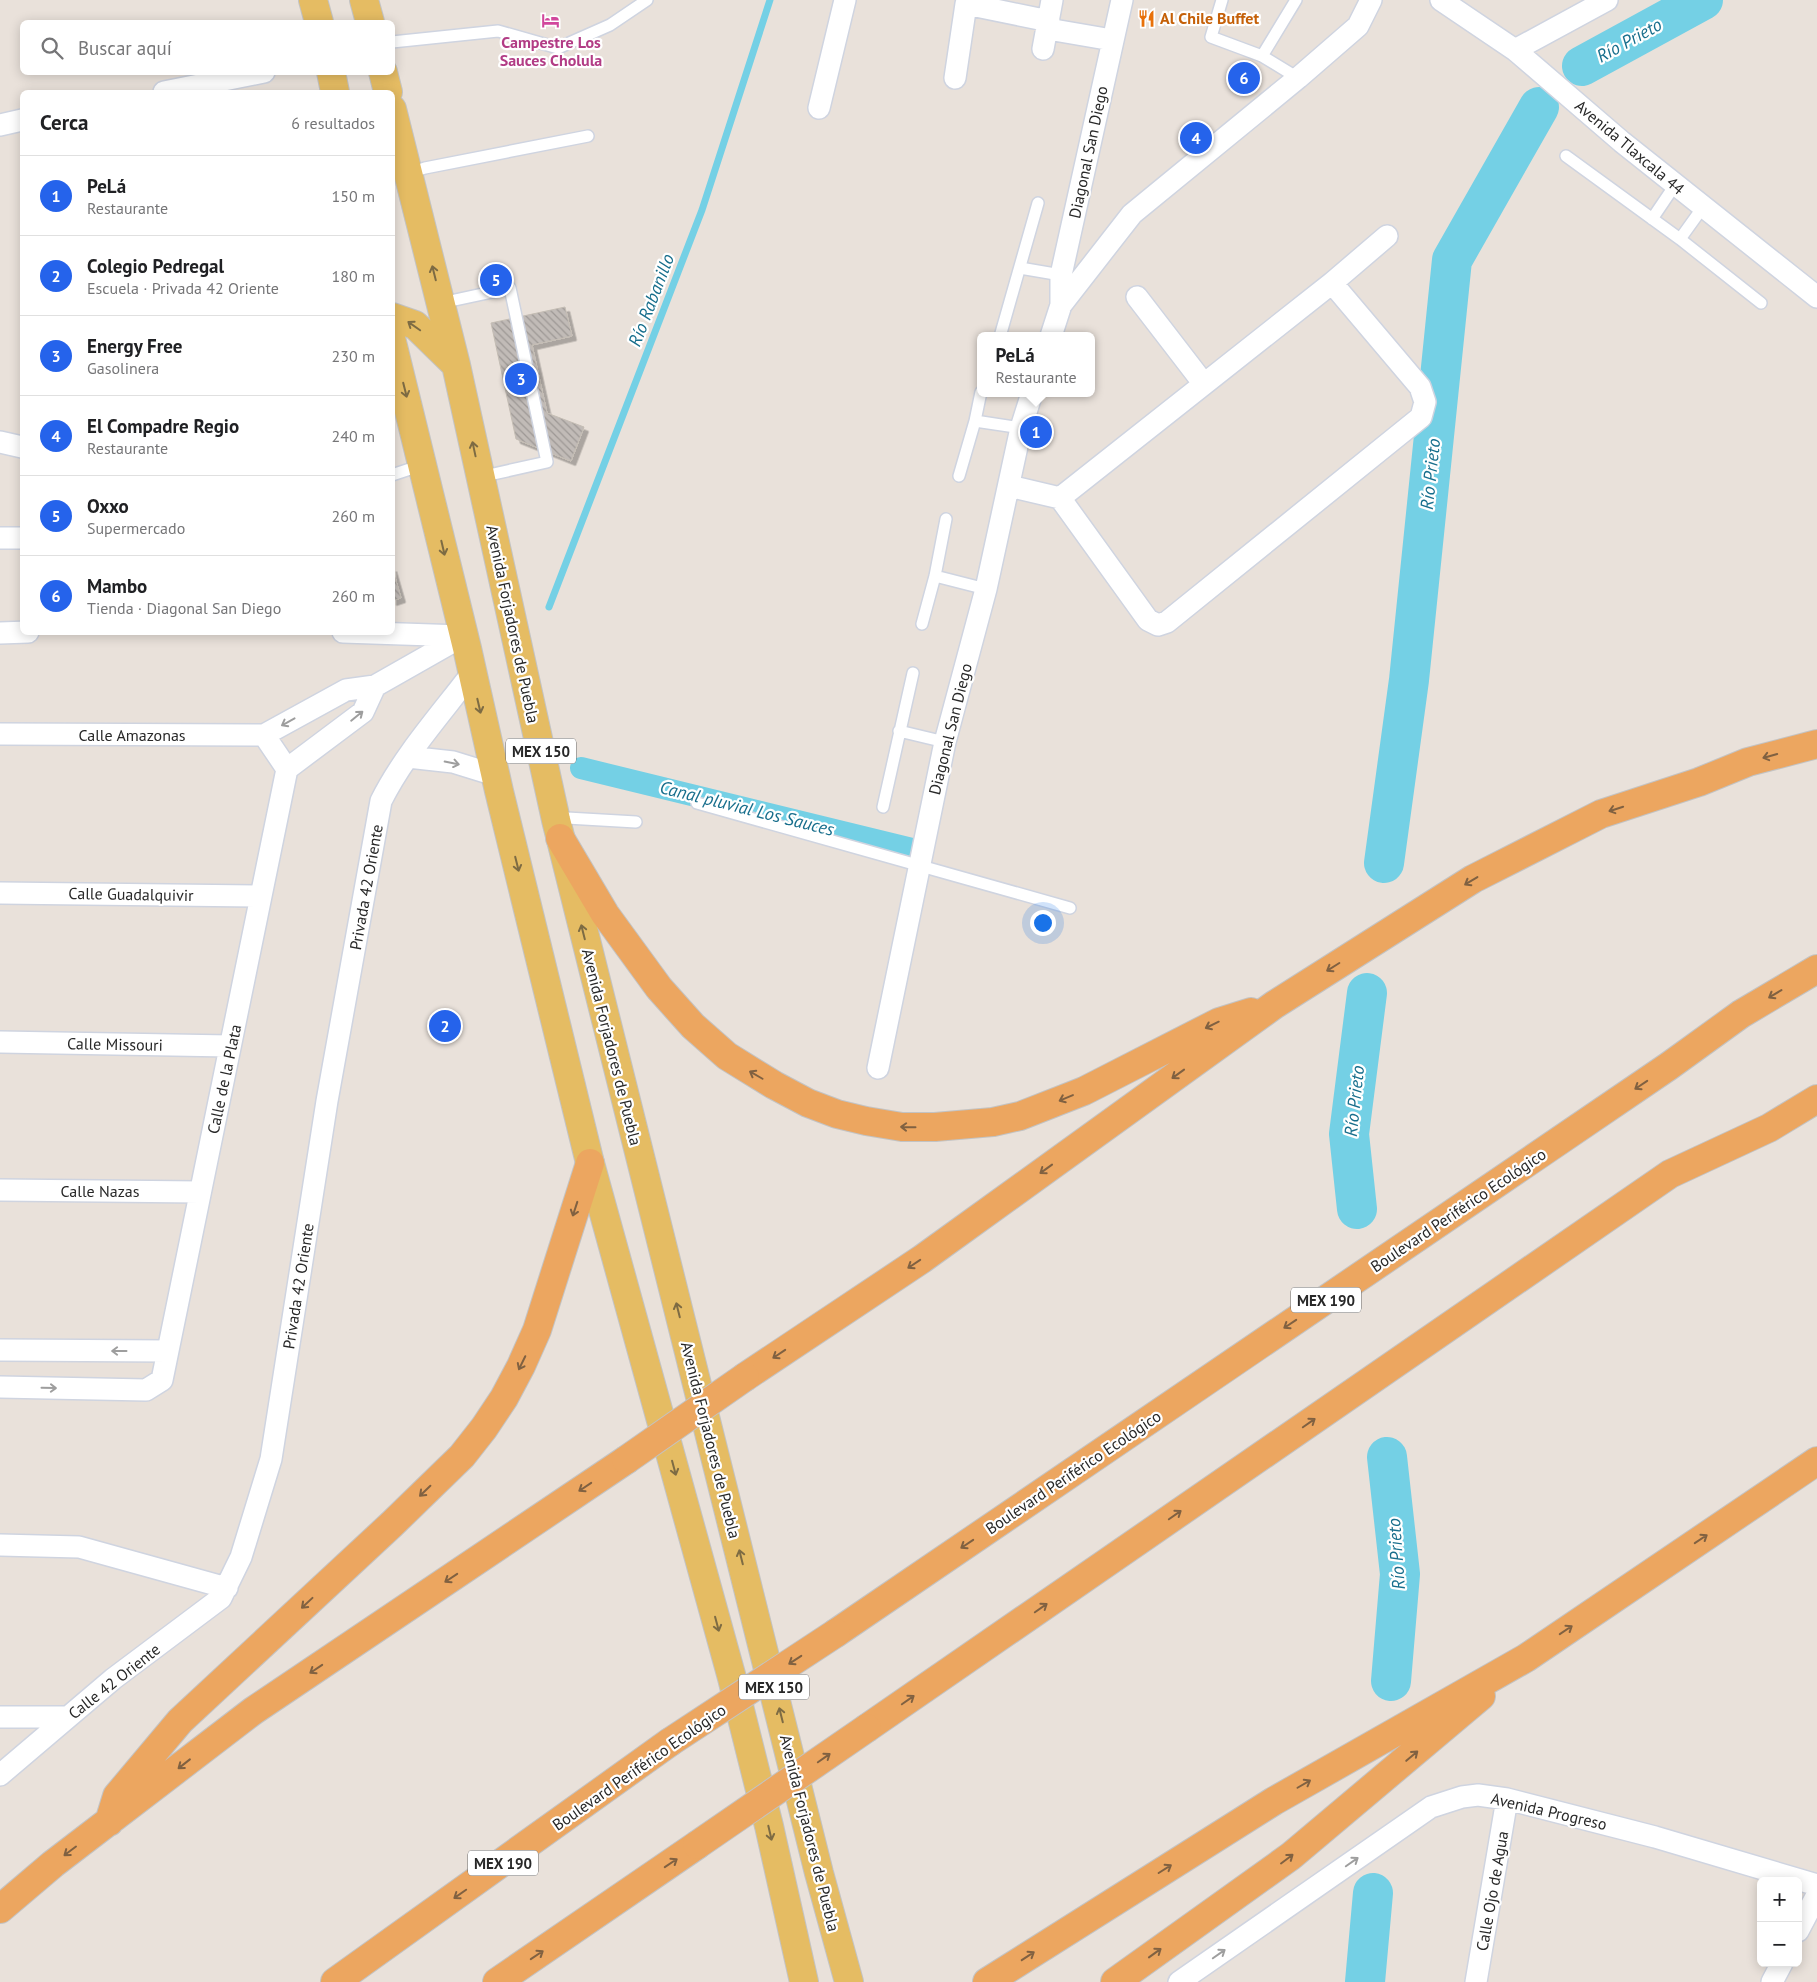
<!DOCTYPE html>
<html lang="es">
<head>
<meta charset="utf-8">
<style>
  body { margin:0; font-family:"PT Sans",sans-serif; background:#f2f2f2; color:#202124 }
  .controls { position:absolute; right:15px; bottom:15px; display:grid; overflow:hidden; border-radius:8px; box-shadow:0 2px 12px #0003 }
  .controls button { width:45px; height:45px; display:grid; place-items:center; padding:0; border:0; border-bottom:1px solid #e0e0e0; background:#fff; color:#202124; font:25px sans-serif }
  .you { position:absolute; left:1042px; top:922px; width:18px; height:18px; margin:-12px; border:4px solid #fff; border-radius:50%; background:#1a73e8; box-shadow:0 0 0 8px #1a73e833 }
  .badge { display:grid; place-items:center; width:32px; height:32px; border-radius:50%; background:#2563eb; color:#fff; font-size:16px; font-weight:700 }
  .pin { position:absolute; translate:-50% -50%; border:2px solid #fff; box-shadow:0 1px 5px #0006 }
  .popup { position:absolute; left:977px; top:332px; width:118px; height:65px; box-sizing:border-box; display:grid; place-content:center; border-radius:8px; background:#fff; filter:drop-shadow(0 1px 4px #0005); font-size:16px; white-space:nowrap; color:#757577 }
  .popup b { font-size:19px; color:#202124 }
  .popup::after { content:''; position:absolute; left:50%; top:100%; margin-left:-10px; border:10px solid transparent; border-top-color:#fff }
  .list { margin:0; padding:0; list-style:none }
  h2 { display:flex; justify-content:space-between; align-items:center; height:65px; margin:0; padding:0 20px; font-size:21px }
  h2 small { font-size:16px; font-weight:400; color:#757577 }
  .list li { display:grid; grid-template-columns:32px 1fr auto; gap:15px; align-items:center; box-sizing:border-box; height:80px; padding:0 20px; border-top:1px solid #e0e0e0 }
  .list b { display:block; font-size:19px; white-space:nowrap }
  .list p { margin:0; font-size:16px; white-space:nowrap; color:#757577 }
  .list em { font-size:16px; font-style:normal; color:#757577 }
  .icon { flex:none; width:28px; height:28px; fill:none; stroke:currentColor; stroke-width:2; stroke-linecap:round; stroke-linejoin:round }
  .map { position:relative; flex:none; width:1817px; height:1982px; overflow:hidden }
  .search { position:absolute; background:#fff; box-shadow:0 2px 12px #0003; left:20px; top:20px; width:375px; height:55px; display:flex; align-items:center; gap:12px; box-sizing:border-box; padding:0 18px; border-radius:8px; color:#757577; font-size:19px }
  .panel { position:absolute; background:#fff; box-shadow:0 2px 12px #0003; left:20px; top:90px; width:375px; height:545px; border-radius:8px }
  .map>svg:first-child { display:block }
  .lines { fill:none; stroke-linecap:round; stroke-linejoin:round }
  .stream { stroke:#74d0e5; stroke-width:7 }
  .canal { stroke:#74d0e5; stroke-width:22 }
  .river { stroke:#74d0e5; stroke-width:40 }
  .building { fill:url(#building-back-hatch); stroke:#c4bdb4; filter:url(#shadow) }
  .service-casing { stroke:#cfd4e0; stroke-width:14 }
  .minor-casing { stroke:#cfd4e0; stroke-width:24 }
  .primary-casing { stroke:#c3c3c3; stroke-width:30 }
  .trunk-casing { stroke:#c3c3c3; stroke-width:30 }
  .service { stroke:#fff; stroke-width:11 }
  .minor { stroke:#fff; stroke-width:21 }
  .primary { stroke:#e5bc63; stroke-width:28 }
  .trunk { stroke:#eca660; stroke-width:28 }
  .trunk-bridge-casing { stroke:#c3c3c3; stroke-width:30; stroke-linecap:butt }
  .trunk-bridge { stroke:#eca660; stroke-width:28 }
  .oneway { stroke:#7d6b43 }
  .oneway2 { stroke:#9e9e9e }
  .oneway3 { stroke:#806141 }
  .labels { text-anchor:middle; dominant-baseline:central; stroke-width:4.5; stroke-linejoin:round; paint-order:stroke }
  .shield { fill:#fff; stroke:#686868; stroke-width:1 }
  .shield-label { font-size:15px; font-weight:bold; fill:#282828 }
  .food-label { font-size:16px; font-weight:bold; fill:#c56008; stroke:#fff; text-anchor:start }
  .hotel-label { font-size:16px; font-weight:bold; fill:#b23c85; stroke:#fff }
  .street-label { font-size:16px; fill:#282828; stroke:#fff }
  .water-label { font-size:18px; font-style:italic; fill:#176e8c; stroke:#fff }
</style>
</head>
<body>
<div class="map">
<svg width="1817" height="1982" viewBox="0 0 1817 1982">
  <defs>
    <pattern id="building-back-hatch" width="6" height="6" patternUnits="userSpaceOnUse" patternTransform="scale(1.25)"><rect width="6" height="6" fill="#c1bbb7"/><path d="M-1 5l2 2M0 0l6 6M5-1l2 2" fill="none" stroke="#9d9895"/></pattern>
    <filter id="shadow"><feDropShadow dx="4.5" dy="4.5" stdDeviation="0" flood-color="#0004"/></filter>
  </defs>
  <rect width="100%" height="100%" fill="#e9e1da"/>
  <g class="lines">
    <path class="stream" d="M 549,607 L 702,210 L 770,0"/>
    <path class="canal" d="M 581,768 L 912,849"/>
    <path class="river" d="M 1582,66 L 1703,0
      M 1384,863 L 1409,680 L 1452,260 L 1539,107
      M 1357,1209 L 1349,1134 L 1367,993
      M 1387,1457 L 1400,1574 L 1391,1681
      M 1365,1982 L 1373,1893"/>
  </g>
  <path class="building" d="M 565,307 L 572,336 L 532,345 L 547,413 L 584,427 L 571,461 L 516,439 L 491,323 Z
    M 392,567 L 401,598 L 392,601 Z"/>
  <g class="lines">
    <defs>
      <path id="service" d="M 1222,0 L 1211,37 L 1262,56 L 1296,0
        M 392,42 L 498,31 L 558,48 L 610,25 L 647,0
        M 1262,56 L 1298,78
        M 1566,156 L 1680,239 L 1761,303
        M 409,173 L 425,168 L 588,136
        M 1652,219 L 1675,185
        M 1680,239 L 1703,207
        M 1020,268 L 1061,275
        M 441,303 L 510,288 L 547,462 L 480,477
        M 1001,333 L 1038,203
        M 975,421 L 1021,428
        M 392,475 L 422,465
        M 959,476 L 975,421 L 981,392
        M 935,576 L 986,589
        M 922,624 L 935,576 L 946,519
        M 899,731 L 945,742
        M 697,803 L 1070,908
        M 883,807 L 913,673
        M 556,820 L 567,818 L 636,822"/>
      <path id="minor" d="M 1441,0 L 1515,50 L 1622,142 L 1817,297
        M 1048,29 L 1112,40
        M 1043,49 L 1052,0
        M 1515,50 L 1607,0
        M 955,78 L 966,4 L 1049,21
        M 164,92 L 264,72
        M 819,108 L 845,0
        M 0,125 L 22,120
        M 1137,297 L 1204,384
        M 1061,305 L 1132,214 L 1298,78 L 1358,26 L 1371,0
        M 1051,336 L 1061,305 L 1061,275 L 1122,0
        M 0,442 L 22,447
        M 1009,486 L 1060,498 L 1332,283 L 1387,236
        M 1060,498 L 1148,620 L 1158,625 L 1167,622 L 1421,417 L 1425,402 L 1420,387 L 1332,283
        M 0,538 L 22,538
        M 343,632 L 462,636
        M 0,633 L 28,632
        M 0,734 L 264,735 L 346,690 L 375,686 L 463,636
        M 264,735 L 287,769
        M 408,757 L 453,762 L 495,775
        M 287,769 L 363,712 L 375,686
        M 0,893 L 261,896
        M 0,1042 L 230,1046
        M 878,1068 L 945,742 L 986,589 L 1021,428 L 1032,393
        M 0,1190 L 200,1192
        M 0,1350 L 168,1351
        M 0,1387 L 146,1390 L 162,1380 L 287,769
        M 0,1545 L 79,1547 L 227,1588
        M 0,1717 L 68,1717
        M 0,1775 L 113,1679 L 221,1598 L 241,1557 L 271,1459 L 327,1101 L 381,801 C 404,755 441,714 472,673
        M 1798,1931 L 1817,1895
        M 1179,1982 L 1431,1807 L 1462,1797 L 1478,1795 L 1507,1799 L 1655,1837 L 1817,1885
        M 1476,1982 L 1507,1799
        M 1772,1982 L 1782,1963"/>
      <path id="primary" d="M 313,0 L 319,22
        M 364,0 L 370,22
        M 331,72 L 335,92
        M 383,72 L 388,92
        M 392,109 L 456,365 L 556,820 L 819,1873 L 849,1982
        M 392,317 L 415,325 L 456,365
        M 392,342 L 467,648 L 499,791 L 590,1163 L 732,1678 L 769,1826 L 804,1982"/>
      <path id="trunk" d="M 560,838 L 605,914 L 659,988 L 693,1026 L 727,1056 L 774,1085 L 808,1103 L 837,1114 L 866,1121 L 902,1127 L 935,1127 L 993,1122 L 1020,1116 L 1084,1091 L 1219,1022 L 1251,1012
        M 745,1377 L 922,1259 L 1274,1005 L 1473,879 L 1601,814 L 1699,782 L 1748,762 L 1817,744
        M 836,1633 L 1669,1066 L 1741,1014 L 1817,969
        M 867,1728 L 1670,1174 L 1769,1128 L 1817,1099
        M 109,1822 L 117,1796 L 180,1721 L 392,1524 L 462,1456 L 484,1428 L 504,1398 L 521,1366 L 537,1330 L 590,1163
        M 0,1909 L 53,1864 L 253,1711 L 626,1460
        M 335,1982 L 670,1742
        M 497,1982 L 697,1845
        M 987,1982 L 1274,1801 L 1526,1658 L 1817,1461
        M 1115,1982 L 1291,1856 L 1481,1696"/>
    </defs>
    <use href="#service" class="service-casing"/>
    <use href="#minor" class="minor-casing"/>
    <use href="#primary" class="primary-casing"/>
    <use href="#trunk" class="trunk-casing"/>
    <use href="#service" class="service"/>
    <use href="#minor" class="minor"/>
    <use href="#primary" class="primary"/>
    <use href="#trunk" class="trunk"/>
    <defs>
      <path id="trunk-bridge" d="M 626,1460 L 745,1377
        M 670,1742 L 836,1633
        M 697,1845 L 867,1728"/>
    </defs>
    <use href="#trunk-bridge" class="trunk-bridge-casing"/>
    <use href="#trunk-bridge" class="trunk-bridge"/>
  </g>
  <defs><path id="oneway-shaft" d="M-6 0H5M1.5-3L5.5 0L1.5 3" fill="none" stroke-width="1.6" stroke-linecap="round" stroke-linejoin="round" transform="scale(1.25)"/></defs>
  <g class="oneway">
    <use href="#oneway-shaft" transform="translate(434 273) rotate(-104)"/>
    <use href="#oneway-shaft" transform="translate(414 326) rotate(-145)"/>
    <use href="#oneway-shaft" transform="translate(405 390) rotate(76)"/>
    <use href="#oneway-shaft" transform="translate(474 449) rotate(-102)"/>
    <use href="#oneway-shaft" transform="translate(443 548) rotate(77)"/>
    <use href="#oneway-shaft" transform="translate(479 706) rotate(77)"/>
    <use href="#oneway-shaft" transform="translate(517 864) rotate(76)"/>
    <use href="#oneway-shaft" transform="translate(583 932) rotate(-104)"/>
    <use href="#oneway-shaft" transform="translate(678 1310) rotate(-104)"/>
    <use href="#oneway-shaft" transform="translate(674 1468) rotate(75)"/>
    <use href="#oneway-shaft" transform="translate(741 1557) rotate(-104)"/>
    <use href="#oneway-shaft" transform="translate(717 1624) rotate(75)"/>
    <use href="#oneway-shaft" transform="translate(781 1715) rotate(-104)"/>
    <use href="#oneway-shaft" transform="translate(770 1833) rotate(77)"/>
  </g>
  <g class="oneway2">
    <use href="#oneway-shaft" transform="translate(357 716) rotate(-39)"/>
    <use href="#oneway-shaft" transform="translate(288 722) rotate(151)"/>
    <use href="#oneway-shaft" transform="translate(452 763) rotate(11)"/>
    <use href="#oneway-shaft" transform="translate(119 1351) rotate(-180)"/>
    <use href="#oneway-shaft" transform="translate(49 1388) rotate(1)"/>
    <use href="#oneway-shaft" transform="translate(1352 1862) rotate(-35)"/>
    <use href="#oneway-shaft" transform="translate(1219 1954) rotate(-35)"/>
  </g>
  <g class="oneway3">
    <use href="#oneway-shaft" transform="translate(1770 756) rotate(164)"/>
    <use href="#oneway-shaft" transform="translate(1616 809) rotate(162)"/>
    <use href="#oneway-shaft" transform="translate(1471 881) rotate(149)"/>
    <use href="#oneway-shaft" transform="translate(1333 967) rotate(148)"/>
    <use href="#oneway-shaft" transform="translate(1775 994) rotate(149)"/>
    <use href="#oneway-shaft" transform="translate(1212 1025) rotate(154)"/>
    <use href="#oneway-shaft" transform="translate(1178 1074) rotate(144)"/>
    <use href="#oneway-shaft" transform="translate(756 1075) rotate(-150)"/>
    <use href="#oneway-shaft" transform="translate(1641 1085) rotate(146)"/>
    <use href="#oneway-shaft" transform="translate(1066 1098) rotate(157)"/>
    <use href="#oneway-shaft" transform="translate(908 1127) rotate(-179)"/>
    <use href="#oneway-shaft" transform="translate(1046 1169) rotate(144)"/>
    <use href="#oneway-shaft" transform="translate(575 1209) rotate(108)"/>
    <use href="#oneway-shaft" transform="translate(914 1264) rotate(146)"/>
    <use href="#oneway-shaft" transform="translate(1290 1324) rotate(146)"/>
    <use href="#oneway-shaft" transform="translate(779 1354) rotate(146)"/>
    <use href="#oneway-shaft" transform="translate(522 1363) rotate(116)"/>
    <use href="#oneway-shaft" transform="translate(1309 1423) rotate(-35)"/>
    <use href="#oneway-shaft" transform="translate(585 1487) rotate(146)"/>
    <use href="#oneway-shaft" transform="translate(425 1491) rotate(136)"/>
    <use href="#oneway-shaft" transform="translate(1175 1515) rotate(-35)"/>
    <use href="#oneway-shaft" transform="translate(1701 1539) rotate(-34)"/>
    <use href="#oneway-shaft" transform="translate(967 1544) rotate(146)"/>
    <use href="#oneway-shaft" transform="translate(451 1578) rotate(146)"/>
    <use href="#oneway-shaft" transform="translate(307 1603) rotate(137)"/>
    <use href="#oneway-shaft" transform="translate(1041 1608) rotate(-35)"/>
    <use href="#oneway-shaft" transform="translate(1566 1630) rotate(-34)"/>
    <use href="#oneway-shaft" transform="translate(795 1660) rotate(147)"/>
    <use href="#oneway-shaft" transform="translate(316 1669) rotate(146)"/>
    <use href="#oneway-shaft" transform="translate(908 1700) rotate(-35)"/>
    <use href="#oneway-shaft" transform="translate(1412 1756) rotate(-40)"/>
    <use href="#oneway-shaft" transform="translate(824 1758) rotate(-35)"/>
    <use href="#oneway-shaft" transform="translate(184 1764) rotate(142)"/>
    <use href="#oneway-shaft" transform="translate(1304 1784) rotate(-30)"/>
    <use href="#oneway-shaft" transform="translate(70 1851) rotate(143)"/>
    <use href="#oneway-shaft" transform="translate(1287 1859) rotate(-37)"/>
    <use href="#oneway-shaft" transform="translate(671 1863) rotate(-34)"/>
    <use href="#oneway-shaft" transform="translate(1165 1869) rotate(-32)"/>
    <use href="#oneway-shaft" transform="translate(460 1894) rotate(145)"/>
    <use href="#oneway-shaft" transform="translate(1155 1953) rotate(-36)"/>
    <use href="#oneway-shaft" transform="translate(537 1955) rotate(-34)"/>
    <use href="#oneway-shaft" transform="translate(1028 1956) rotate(-33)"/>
  </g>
  <defs>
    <symbol id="restaurant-bare" viewBox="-9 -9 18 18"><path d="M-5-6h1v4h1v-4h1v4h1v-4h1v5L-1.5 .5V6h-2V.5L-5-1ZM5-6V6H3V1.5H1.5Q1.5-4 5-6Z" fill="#e8710a" stroke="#fff" stroke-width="2.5" paint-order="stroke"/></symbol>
    <symbol id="hotel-bare" viewBox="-9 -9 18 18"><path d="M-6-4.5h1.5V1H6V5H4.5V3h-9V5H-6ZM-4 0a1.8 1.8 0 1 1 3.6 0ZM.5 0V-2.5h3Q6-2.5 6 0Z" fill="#d1479c" stroke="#fff" stroke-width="2.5" paint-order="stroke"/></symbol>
  </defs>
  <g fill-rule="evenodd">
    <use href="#restaurant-bare" x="1134" y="6" width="25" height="25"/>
    <use href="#hotel-bare" x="538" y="8" width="25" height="25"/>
  </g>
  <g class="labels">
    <g class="shield">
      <rect x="506" y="738.5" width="70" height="25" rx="4"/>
      <rect x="1291" y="1287.5" width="70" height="25" rx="4"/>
      <rect x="739" y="1674.5" width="70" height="25" rx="4"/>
      <rect x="468" y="1850.5" width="70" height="25" rx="4"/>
    </g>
    <g class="shield-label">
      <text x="541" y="751">MEX 150</text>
      <text x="1326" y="1300">MEX 190</text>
      <text x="774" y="1687">MEX 150</text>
      <text x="503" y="1863">MEX 190</text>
    </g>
    <g class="food-label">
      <text x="1160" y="18">Al Chile Buffet</text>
    </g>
    <g class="hotel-label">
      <text x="551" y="42">Campestre Los<tspan x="551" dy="18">Sauces Cholula</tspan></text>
    </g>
    <g class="street-label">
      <text transform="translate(1630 147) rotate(40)">Avenida Tlaxcala 44</text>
      <text transform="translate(1088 152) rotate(-78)">Diagonal San Diego</text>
      <text transform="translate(513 624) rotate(78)">Avenida Forjadores de Puebla</text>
      <text transform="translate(950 729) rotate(-76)">Diagonal San Diego</text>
      <text x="132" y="735">Calle Amazonas</text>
      <text transform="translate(366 887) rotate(-80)">Privada 42 Oriente</text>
      <text transform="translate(131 894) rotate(1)">Calle Guadalquivir</text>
      <text transform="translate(115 1044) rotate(1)">Calle Missouri</text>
      <text transform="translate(612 1047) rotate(76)">Avenida Forjadores de Puebla</text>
      <text transform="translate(224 1079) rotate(-78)">Calle de la Plata</text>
      <text x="100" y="1191">Calle Nazas</text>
      <text transform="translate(1458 1210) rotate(-34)">Boulevard Periférico Ecológico</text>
      <text transform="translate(298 1286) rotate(-81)">Privada 42 Oriente</text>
      <text transform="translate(711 1440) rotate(76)">Avenida Forjadores de Puebla</text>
      <text transform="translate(1073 1472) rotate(-34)">Boulevard Periférico Ecológico</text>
      <text transform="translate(114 1681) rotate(-38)">Calle 42 Oriente</text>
      <text transform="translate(639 1767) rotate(-35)">Boulevard Periférico Ecológico</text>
      <text transform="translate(1549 1811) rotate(13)">Avenida Progreso</text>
      <text transform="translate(810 1833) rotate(76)">Avenida Forjadores de Puebla</text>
      <text transform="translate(1492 1891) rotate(-80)">Calle Ojo de Agua</text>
    </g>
    <g class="water-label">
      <text transform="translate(1629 40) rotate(-29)">Río Prieto</text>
      <text transform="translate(651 300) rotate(-69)">Río Rabanillo</text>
      <text transform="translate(1430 474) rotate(-84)">Río Prieto</text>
      <text transform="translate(747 808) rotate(14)">Canal pluvial Los Sauces</text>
      <text transform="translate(1354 1101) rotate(-84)">Río Prieto</text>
      <text transform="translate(1396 1554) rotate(-94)">Río Prieto</text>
    </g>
  </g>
</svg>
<div class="controls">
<button>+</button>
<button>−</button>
</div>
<div class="you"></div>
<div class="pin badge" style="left:1036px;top:432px">1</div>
<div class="popup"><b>PeLá</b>Restaurante</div>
<div class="pin badge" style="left:445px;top:1026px">2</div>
<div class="pin badge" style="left:521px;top:379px">3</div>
<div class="pin badge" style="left:1196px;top:138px">4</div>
<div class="pin badge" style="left:496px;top:280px">5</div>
<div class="pin badge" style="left:1244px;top:78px">6</div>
<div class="search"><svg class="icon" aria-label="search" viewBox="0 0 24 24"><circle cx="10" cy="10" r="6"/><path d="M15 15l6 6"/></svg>Buscar aquí</div>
<section class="panel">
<h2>Cerca<small>6 resultados</small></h2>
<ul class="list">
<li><span class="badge">1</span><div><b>PeLá</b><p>Restaurante</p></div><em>150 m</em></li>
<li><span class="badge">2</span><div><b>Colegio Pedregal</b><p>Escuela · Privada 42 Oriente</p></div><em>180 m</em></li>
<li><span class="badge">3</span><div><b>Energy Free</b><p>Gasolinera</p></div><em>230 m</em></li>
<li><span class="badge">4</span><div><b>El Compadre Regio</b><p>Restaurante</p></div><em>240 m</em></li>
<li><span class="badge">5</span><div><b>Oxxo</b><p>Supermercado</p></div><em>260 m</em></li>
<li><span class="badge">6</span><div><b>Mambo</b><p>Tienda · Diagonal San Diego</p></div><em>260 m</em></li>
</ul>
</section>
</div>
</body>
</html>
